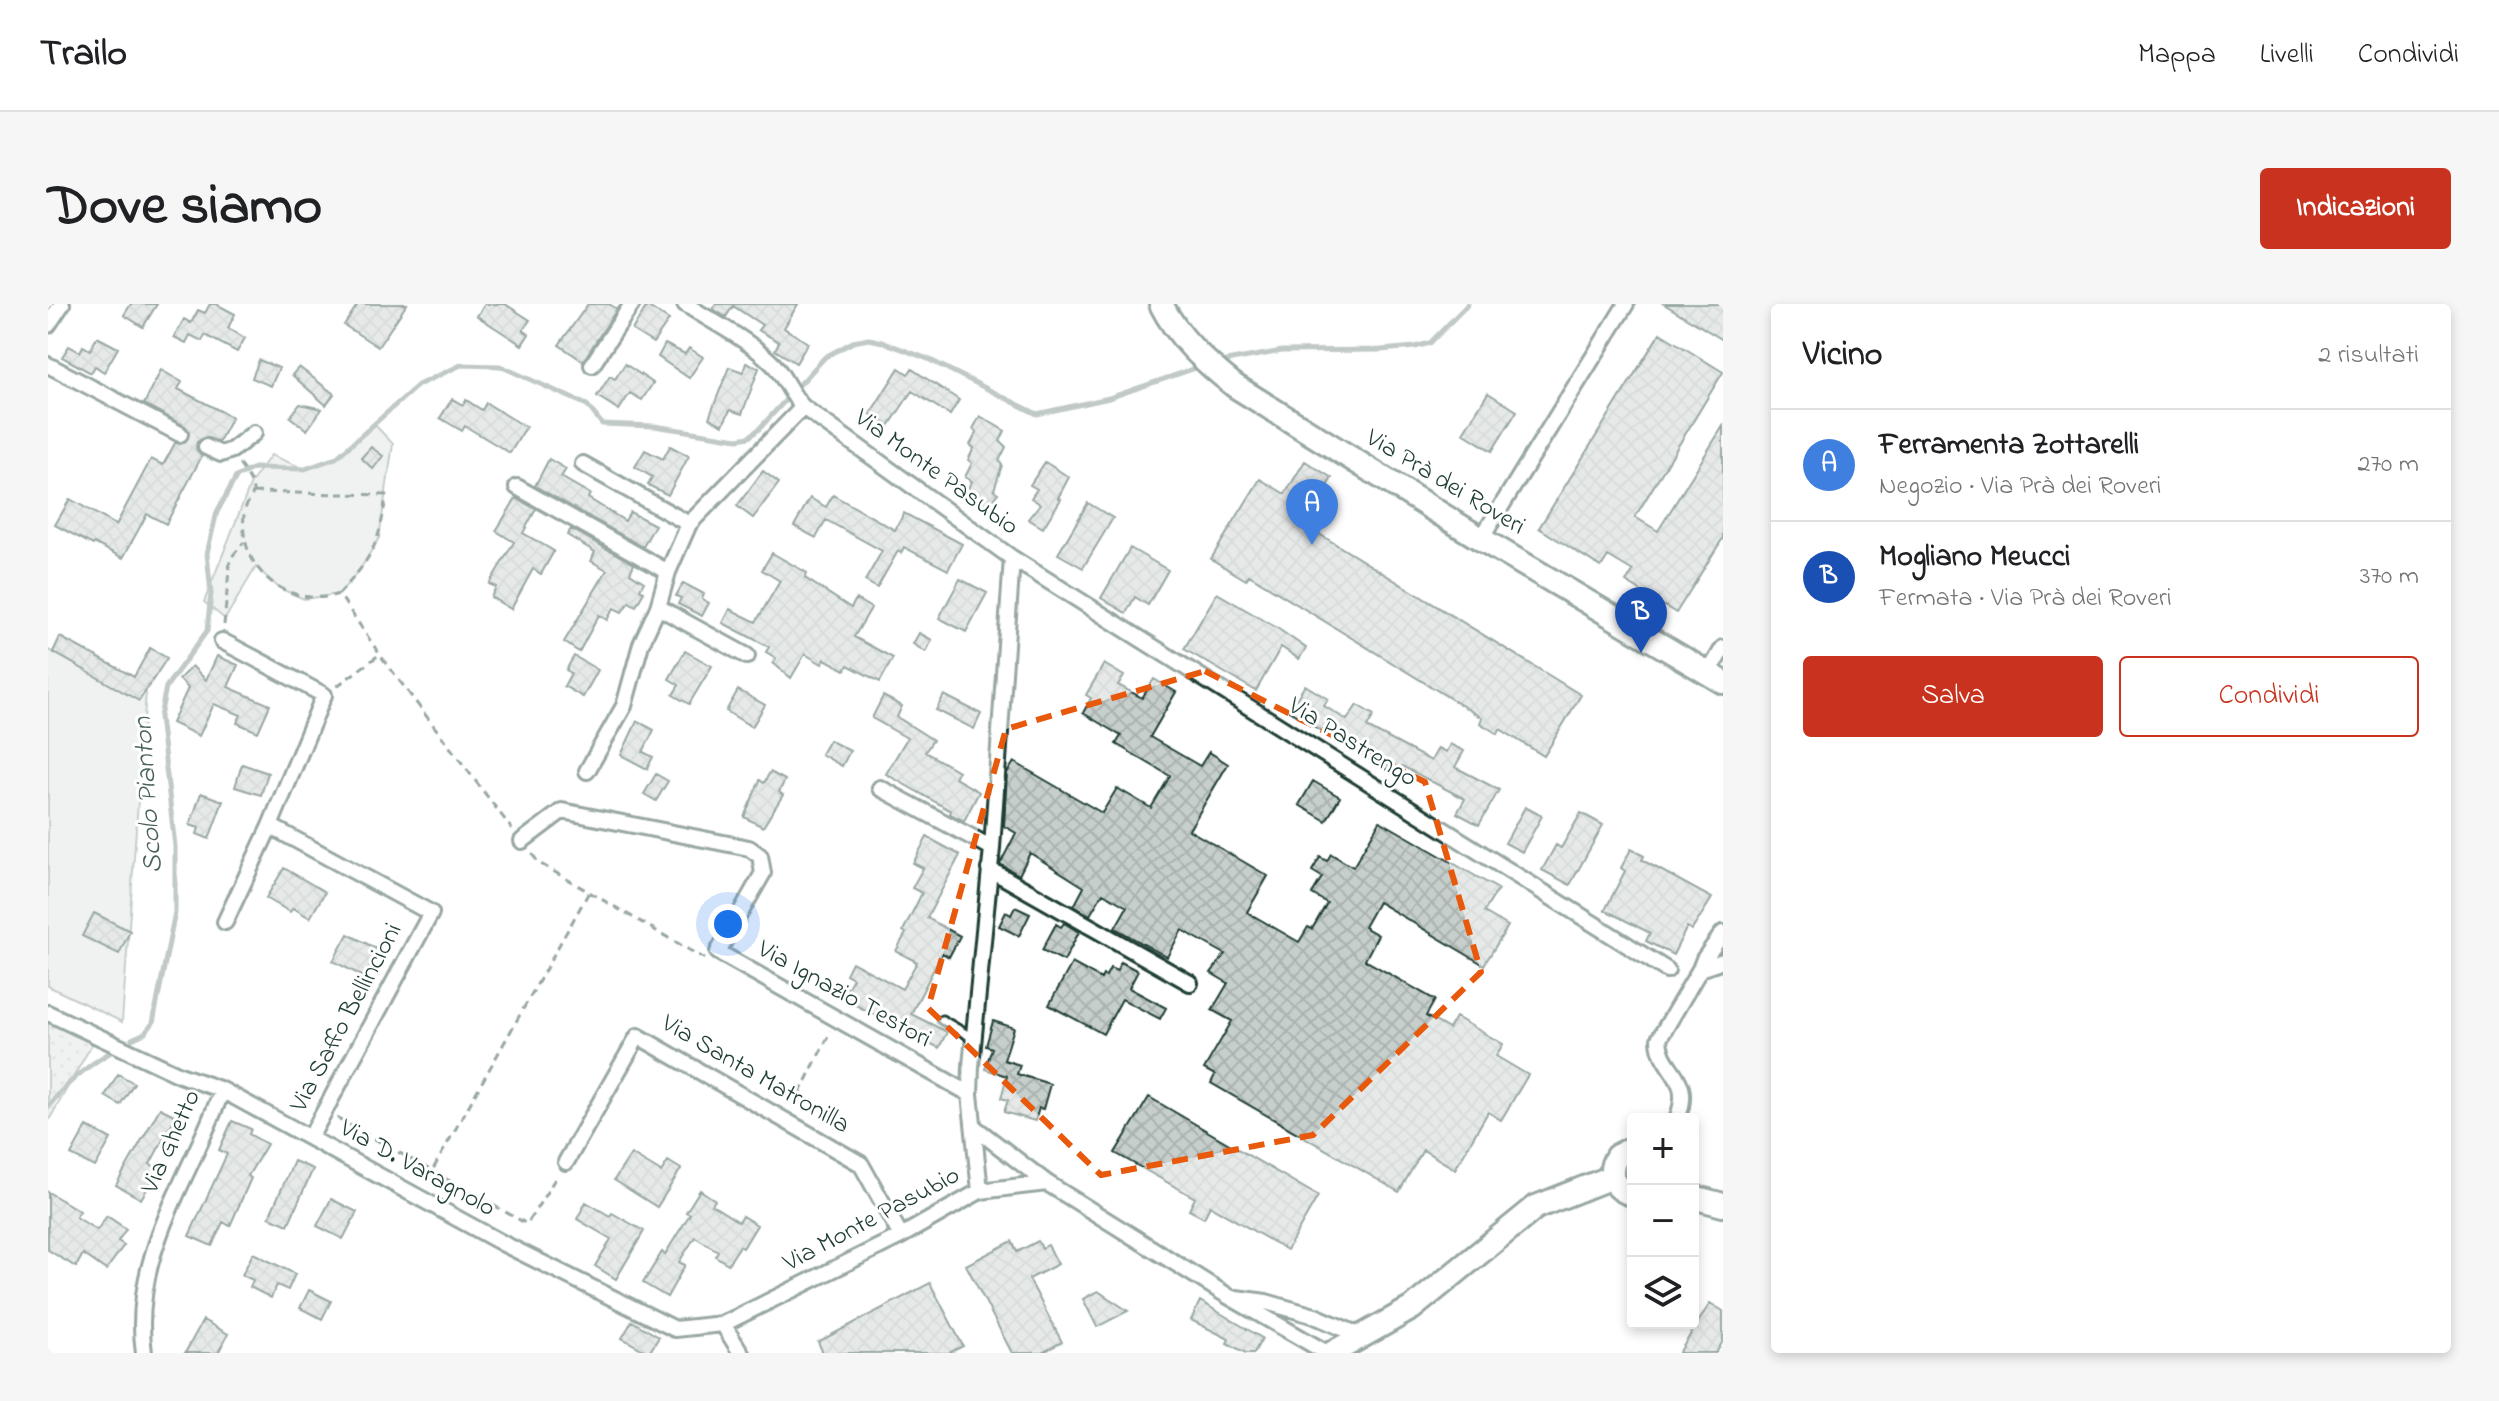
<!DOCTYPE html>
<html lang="it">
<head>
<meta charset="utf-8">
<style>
  body { margin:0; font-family:"Indie Flower",sans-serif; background:#f6f6f6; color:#202124 }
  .controls { position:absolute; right:24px; bottom:24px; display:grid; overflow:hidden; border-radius:8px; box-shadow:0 4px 12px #0003 }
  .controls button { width:72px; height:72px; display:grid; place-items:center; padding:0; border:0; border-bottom:2px solid #e0e0e0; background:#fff; color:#202124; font:40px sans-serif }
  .you { position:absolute; left:680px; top:620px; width:28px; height:28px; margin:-20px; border:6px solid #fff; border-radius:50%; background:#1a73e8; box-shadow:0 0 0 12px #1a73e833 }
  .badge { display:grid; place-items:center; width:52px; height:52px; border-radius:50%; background:#c8321e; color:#fff; font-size:26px; font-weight:700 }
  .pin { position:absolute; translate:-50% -66px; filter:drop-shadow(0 2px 4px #0008) }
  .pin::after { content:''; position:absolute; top:42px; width:28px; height:24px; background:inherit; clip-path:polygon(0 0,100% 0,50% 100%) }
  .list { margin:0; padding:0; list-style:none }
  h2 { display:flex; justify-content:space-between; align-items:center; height:104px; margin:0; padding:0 32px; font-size:34px }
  h2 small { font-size:26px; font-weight:400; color:#757577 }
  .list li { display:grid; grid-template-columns:52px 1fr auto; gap:24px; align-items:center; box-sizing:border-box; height:112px; padding:0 32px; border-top:2px solid #e0e0e0 }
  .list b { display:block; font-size:30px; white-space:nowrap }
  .list p { margin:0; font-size:26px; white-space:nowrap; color:#757577 }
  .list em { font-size:26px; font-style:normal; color:#757577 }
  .actions { display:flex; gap:16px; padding:24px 32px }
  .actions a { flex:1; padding:18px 0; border:2px solid #c8321e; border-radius:8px; text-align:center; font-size:28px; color:#c8321e }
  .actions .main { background:#c8321e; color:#fff }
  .icon { flex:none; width:44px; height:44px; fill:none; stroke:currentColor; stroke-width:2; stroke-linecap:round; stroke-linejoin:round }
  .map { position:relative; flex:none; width:1675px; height:1049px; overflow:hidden; border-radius:8px }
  header { display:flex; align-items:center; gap:48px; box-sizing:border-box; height:112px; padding:0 40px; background:#fff; border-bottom:2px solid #e0e0e0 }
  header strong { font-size:38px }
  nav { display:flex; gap:44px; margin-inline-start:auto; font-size:28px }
  .intro { display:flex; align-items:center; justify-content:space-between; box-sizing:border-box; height:192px; padding:0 48px }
  h1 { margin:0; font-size:56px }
  .button { padding:20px 36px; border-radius:8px; background:#c8321e; color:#fff; font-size:28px; font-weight:700 }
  main { display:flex; gap:48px; padding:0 48px }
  aside { flex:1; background:#fff; border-radius:8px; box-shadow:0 4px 12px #0003 }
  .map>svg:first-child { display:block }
  .grass { fill:url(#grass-dots); stroke:#7e908b; stroke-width:2 }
  .park { fill:#dee3e2; stroke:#7e908b; stroke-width:2 }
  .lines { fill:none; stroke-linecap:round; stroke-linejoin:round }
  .stream { stroke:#758883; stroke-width:5 }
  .building { fill:url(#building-cross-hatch); stroke:#1f3d34; stroke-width:2 }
  .street-tunnel { stroke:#d2d8d6; stroke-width:14; stroke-dasharray:14 7; stroke-linecap:butt }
  .lane-casing { stroke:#1f3d34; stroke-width:13 }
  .street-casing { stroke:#1f3d34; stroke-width:20 }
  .secondary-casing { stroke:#1f3d34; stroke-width:28 }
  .path { stroke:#1f3d34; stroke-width:3; stroke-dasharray:8 6; stroke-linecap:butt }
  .lane { stroke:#fff; stroke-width:7 }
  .street { stroke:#fff; stroke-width:14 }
  .secondary { stroke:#fff; stroke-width:22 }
  .marked { fill:none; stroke:#e8590c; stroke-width:6; stroke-dasharray:16 10; stroke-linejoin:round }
  .labels { text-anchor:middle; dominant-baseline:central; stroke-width:6; stroke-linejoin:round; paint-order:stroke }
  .street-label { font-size:26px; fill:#1f3d34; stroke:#fff }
  .water-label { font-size:28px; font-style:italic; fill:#4a625b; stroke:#fff }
</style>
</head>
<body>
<header>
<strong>Trailo</strong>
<nav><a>Mappa</a><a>Livelli</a><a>Condividi</a></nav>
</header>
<div class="intro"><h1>Dove siamo</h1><a class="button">Indicazioni</a></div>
<main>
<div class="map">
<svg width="1675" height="1049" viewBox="0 0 1675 1049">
  <defs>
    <pattern id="grass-dots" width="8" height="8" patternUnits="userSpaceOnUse" patternTransform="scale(2)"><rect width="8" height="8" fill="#dee3e2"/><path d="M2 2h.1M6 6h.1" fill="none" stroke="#bec4c2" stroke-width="1.8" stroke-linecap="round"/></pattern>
    <pattern id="building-cross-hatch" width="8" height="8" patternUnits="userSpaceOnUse" patternTransform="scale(2)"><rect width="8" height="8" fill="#c7cfcc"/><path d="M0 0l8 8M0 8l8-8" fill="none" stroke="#aab3b0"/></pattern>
  </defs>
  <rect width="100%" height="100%" fill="#fff"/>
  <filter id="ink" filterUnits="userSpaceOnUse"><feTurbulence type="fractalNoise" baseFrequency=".0125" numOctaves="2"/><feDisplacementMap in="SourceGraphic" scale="16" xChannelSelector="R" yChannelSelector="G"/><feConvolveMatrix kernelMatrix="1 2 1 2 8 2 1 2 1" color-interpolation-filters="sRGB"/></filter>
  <g filter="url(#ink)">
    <path class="grass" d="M 0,711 L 48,733 L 0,818 Z"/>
    <path class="park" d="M 327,121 L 345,140 L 331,234 L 313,264 L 291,290 L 256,295 L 231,284 L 208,263 L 177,315 L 156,298 L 203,179 L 223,151 L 257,165 L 288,154 Z
      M 0,346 L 98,387 L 74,718 L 0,682 Z"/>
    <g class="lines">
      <path class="stream" d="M 1178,57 L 1234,47 L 1333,46 L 1367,43 L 1382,39 L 1420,0
        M 84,735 L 97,729 L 105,719 L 127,608 L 127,542 L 112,413 L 118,383 L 159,327 L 163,290 L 159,249 L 169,208 L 188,173 L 206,164 L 257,165 L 288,154 L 370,81 L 413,61 L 452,62 L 539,101 L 554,120 L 606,122 L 690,135 L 701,133 L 711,125 L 777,53 L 805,38 L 821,35 L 835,38 L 880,55 L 989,110 L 1061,94 L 1145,65
        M 0,803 C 18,779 37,763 63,748"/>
    </g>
    <path class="building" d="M 83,0 L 109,0 L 95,23 L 76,11 Z
      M 162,0 L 168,0 L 187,10 L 180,24 L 197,34 L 189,48 L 157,31 L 154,37 L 142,31 L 138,39 L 126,33 L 136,15 L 143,19 L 150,6 L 157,9 Z
      M 310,0 L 359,0 L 330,43 L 296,21 Z
      M 437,0 L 457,0 L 482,16 L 475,26 L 481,30 L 474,41 L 429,12 Z
      M 540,0 L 561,0 L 569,5 L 535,57 L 511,41 Z
      M 668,0 L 750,0 L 736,24 L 760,39 L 748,59 L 727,46 L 731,38 L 710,26 L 714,21 L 685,2 L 678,13 L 665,5 Z
      M 1616,0 L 1675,0 L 1675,36 Z
      M 599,2 L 621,16 L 605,39 L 584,26 Z
      M 1612,29 L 1675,68 L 1587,213 L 1610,227 L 1675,122 L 1675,234 L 1628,309 L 1578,278 L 1585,267 L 1560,252 L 1553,263 L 1491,224 Z
      M 49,33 L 70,44 L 56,68 L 47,62 L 43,69 L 14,53 L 21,42 L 32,48 L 35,42 L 42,46 Z
      M 617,40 L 637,50 L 641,44 L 655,53 L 641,74 L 610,53 Z
      M 211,56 L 231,64 L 223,82 L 204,74 Z
      M 698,59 L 711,64 L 694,110 L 682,106 L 675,121 L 661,114 L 681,63 L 695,68 Z
      M 577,60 L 605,79 L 594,96 L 582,89 L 571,106 L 549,92 L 562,72 L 567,75 Z
      M 251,63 L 286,90 L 278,101 L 244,71 Z
      M 851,64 L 860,70 L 864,65 L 911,96 L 902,111 L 864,87 L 841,122 L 822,110 Z
      M 113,66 L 134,78 L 130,85 L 184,113 L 171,138 L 158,133 L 149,138 L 148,145 L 154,152 L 118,220 L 99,210 L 75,254 L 46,239 L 45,241 L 7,221 L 22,195 L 68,221 L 103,155 L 115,161 L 127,139 L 133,140 L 140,135 L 142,129 L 137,122 L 96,100 Z
      M 1440,89 L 1469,107 L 1444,147 L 1415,129 Z
      M 404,95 L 415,101 L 418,96 L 434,106 L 438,99 L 478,123 L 462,149 L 417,122 L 414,127 L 392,114 Z
      M 252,100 L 274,105 L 259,126 L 242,113 Z
      M 932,112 L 957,127 L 952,137 L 958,143 L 951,157 L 954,161 L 946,186 L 950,189 L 942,204 L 917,189 L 924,177 L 917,173 L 924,159 L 920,156 L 926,144 L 922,141 L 929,128 L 925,125 Z
      M 622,142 L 641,152 L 620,191 L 600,181 L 604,173 L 587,163 L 597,146 L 615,155 Z
      M 323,143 L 335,152 L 325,165 L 313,154 Z
      M 501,155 L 518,165 L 513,173 L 542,190 L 540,194 L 577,217 L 582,208 L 607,221 L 595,243 L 487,182 Z
      M 1257,157 L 1284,174 L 1255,220 L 1533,391 L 1496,452 L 1452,425 L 1450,430 L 1432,419 L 1434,414 L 1201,271 L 1198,276 L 1163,255 L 1212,175 L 1237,190 Z
      M 997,158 L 1021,173 L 1010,194 L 1013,195 L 995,224 L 980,215 L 992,200 L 983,194 L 989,185 L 982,181 Z
      M 715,167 L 731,179 L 705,214 L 689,202 Z
      M 785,191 L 847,226 L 856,209 L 914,240 L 900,266 L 856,243 L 853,249 L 850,247 L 829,284 L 817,277 L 834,247 L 778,216 L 768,234 L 746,222 L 762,194 L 778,203 Z
      M 468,194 L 488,205 L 475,229 L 506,247 L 493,270 L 485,265 L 463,305 L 443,293 L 448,283 L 441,280 L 466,238 L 448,227 Z
      M 1040,199 L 1065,214 L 1035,264 L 1010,250 Z
      M 523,225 L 586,260 L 582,269 L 596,278 L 592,285 L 596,288 L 588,302 L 581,298 L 574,308 L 566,304 L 559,316 L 551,311 L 531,348 L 516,338 L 559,266 L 543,257 L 547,248 L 519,231 Z
      M 1082,244 L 1120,266 L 1100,301 L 1087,293 L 1078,309 L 1053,294 Z
      M 724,249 L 759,269 L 757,274 L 803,304 L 808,295 L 823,304 L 806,333 L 845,354 L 832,378 L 800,361 L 797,366 L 777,355 L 774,360 L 757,350 L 743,374 L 725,359 L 728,354 L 718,348 L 721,343 L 675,319 L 682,305 L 708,318 L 732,277 L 714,266 Z
      M 912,275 L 939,289 L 918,328 L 891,314 Z
      M 635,279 L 656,290 L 654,295 L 661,299 L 654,312 L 630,300 L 633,294 L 628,292 Z
      M 1169,289 L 1229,324 L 1258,344 L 1251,355 L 1233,343 L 1208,387 L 1136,345 Z
      M 871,329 L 884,336 L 878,348 L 865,340 Z
      M 12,333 L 86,373 L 102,344 L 119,354 L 91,397 L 5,348 Z
      M 637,347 L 664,362 L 641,400 L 625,391 L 631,381 L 621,375 Z
      M 169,352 L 190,361 L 180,383 L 222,401 L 210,428 L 189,419 L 193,411 L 166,400 L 151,432 L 124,419 L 140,384 L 131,375 L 144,362 L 158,376 Z
      M 526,352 L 550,366 L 535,393 L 516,382 L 523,369 L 518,366 Z
      M 1056,360 L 1076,372 L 1070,381 L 1094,394 L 1106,375 L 1128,388 L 1102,433 L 1152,462 L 1161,448 L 1180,460 L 1141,526 L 1220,572 L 1199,608 L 1251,638 L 1260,623 L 1264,625 L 1279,599 L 1264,590 L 1274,573 L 1264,567 L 1272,553 L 1279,557 L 1283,550 L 1305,563 L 1332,517 L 1450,585 L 1436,608 L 1460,622 L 1436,661 L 1330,598 L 1316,623 L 1330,631 L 1317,656 L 1387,696 L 1378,712 L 1401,725 L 1408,713 L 1455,740 L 1448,752 L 1480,771 L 1453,816 L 1440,808 L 1407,865 L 1375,846 L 1351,888 L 1163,779 L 1167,771 L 1156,765 L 1184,717 L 1164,706 L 1180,679 L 1163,669 L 1177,650 L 1134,626 L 1119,653 L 1067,624 L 1079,603 L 1055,589 L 1042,611 L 1026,602 L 1036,583 L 982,549 L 971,571 L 952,560 L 968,529 L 956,522 L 959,469 L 966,458 L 1054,509 L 1069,484 L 1103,504 L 1122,472 L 1068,440 L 1073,432 L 1035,409 L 1043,394 L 1038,391 Z
      M 1257,381 L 1280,395 L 1276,402 L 1299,416 L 1309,401 L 1326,411 L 1319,423 L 1383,457 L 1390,444 L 1398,448 L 1402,440 L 1416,447 L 1407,463 L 1451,486 L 1431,521 L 1409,509 L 1417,495 L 1354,462 L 1349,472 L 1241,407 Z
      M 690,386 L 717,401 L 704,423 L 678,407 Z
      M 896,391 L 933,410 L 926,425 L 888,406 Z
      M 835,392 L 854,402 L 849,413 L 885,436 L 877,448 L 910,467 L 907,474 L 931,488 L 916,517 L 902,510 L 903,507 L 838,470 L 859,434 L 824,414 Z
      M 589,417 L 606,426 L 595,448 L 605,453 L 599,465 L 573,451 Z
      M 781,436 L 802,447 L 794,462 L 773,450 Z
      M 194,460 L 220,469 L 213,491 L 187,483 Z
      M 722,468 L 737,476 L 731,488 L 735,491 L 715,523 L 696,513 L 712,476 L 716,479 Z
      M 608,470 L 620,477 L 608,497 L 596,490 Z
      M 1265,477 L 1292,493 L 1278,517 L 1251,501 Z
      M 153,489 L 175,497 L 161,535 L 149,530 L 151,524 L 142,521 Z
      M 1477,503 L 1494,512 L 1474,548 L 1457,539 Z
      M 1533,509 L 1555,521 L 1522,581 L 1494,566 L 1508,541 L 1513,544 Z
      M 879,533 L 912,551 L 879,614 L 912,632 L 901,653 L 894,649 L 863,710 L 899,728 L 891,744 L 794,694 L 805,674 L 798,670 L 804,658 L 854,685 L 869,658 L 848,647 L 858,629 L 855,627 L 874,589 L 864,584 L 875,564 L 865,559 Z
      M 1583,545 L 1596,552 L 1594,556 L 1664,594 L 1644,626 L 1639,623 L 1625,651 L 1598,637 L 1602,629 L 1557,606 L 1577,567 L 1573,564 Z
      M 236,564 L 277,588 L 262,614 L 245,604 L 242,608 L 218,594 Z
      M 967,603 L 982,610 L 971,632 L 951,622 L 958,608 L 963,611 Z
      M 46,609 L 82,627 L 71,650 L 34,632 Z
      M 1016,619 L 1031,628 L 1016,657 L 994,646 L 1008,620 L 1013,623 Z
      M 300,630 L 331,646 L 316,673 L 285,657 Z
      M 1073,658 L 1090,667 L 1081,684 L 1118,704 L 1112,715 L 1074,695 L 1055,730 L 1001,701 L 1024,659 L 1053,675 L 1055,671 L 1058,672 L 1062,664 L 1069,667 Z
      M 945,717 L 966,724 L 956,756 L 972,761 L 969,770 L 1002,780 L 995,805 L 991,804 L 987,817 L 956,808 L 960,796 L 953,794 L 959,772 L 937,765 L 944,744 L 938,742 Z
      M 70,770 L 86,779 L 72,801 L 57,792 Z
      M 1101,793 L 1270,892 L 1239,946 L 1162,902 L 1156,914 L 1141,906 L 1147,894 L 1067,849 Z
      M 112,804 L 128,812 L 102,860 L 111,865 L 93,895 L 68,881 Z
      M 184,817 L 203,825 L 201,830 L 219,840 L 200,872 L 203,874 L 182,922 L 175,918 L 164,942 L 141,932 L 179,850 L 171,846 Z
      M 39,822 L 63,835 L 47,863 L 23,851 Z
      M 583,850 L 613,868 L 620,857 L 633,865 L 609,903 L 566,876 Z
      M 246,857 L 265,865 L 240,921 L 221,913 Z
      M 652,886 L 667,896 L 664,901 L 691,918 L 694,912 L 709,921 L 695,944 L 692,942 L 680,960 L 667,952 L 670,947 L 647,933 L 631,958 L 637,961 L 619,993 L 595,979 L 614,948 L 617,950 L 642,910 L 638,908 Z
      M 0,888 L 32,907 L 28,913 L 49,926 L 59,912 L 78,925 L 70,937 L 76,941 L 58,966 L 35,950 L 28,963 L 0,946 Z
      M 283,895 L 309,908 L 295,935 L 269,922 Z
      M 538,898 L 562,912 L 564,909 L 596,927 L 568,975 L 547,962 L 563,935 L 529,915 Z
      M 964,937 L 969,948 L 990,937 L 994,944 L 1000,941 L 1010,960 L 981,975 L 1014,1038 L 994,1049 L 964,1049 L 918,961 Z
      M 205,949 L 247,970 L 240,986 L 229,981 L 223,994 L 202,983 L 205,976 L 194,971 Z
      M 882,979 L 915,1042 L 901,1049 L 775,1049 L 770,1038 Z
      M 261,986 L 283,997 L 274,1015 L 252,1004 Z
      M 1050,987 L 1080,1007 L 1049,1023 L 1035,995 Z
      M 1152,997 L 1214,1034 L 1206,1049 L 1198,1049 L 1179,1039 L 1181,1035 L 1143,1016 Z
      M 1662,999 L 1675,1007 L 1675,1037 L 1668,1049 L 1631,1049 Z
      M 155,1016 L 180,1030 L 170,1049 L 137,1049 Z
      M 584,1017 L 611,1033 L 601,1049 L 574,1034 Z"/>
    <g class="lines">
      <path class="street-tunnel" d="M 132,130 L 158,143"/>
      <defs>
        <path id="lane" d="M 894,716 L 925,734"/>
        <path id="street" d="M 637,0 C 666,19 702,36 726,61 C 737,74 743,91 755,103 L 964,254 L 944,544 L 923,762 L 922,790 L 932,887
          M 0,21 L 14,0
          M 0,61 L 132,130
          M 544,61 L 584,0
          M 158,143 L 173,150 L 184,146 L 206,129
          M 535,160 L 641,220
          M 469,183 L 620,268
          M 1433,235 L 1578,0
          M 964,254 L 1619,666
          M 610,303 L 699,352
          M 174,337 L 276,391 L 222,522 L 383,609 L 262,834
          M 1661,368 L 1675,344
          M 539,467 L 576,402 L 593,340 L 610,303 L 620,268 L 641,220 L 755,103
          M 832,484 L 944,544
          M 474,537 L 514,507 L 701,544 L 712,552 L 715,569 L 670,648 L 922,790
          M 941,565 L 1142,679
          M 177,618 L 222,522
          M 1675,629 L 1656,655 L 1652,665 L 1675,657
          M 0,709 L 132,771 L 174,786 C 143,874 82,951 96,1049
          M 174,786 L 456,940 L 627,1025 L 675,1020
          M 1629,815 C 1647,771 1612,768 1611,735 L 1652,665
          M 926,823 L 999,879
          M 518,858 L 590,732 L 813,860 L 853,932
          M 1188,994 L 1218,998 L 1267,1012 L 1313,1032
          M 693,1049 L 675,1020 L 853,932 L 932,887 L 999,879 L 1180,992 L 1279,1049"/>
        <path id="secondary" d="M 1113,0 C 1130,34 1158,59 1187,82 L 1433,235 L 1675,378
          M 1585,844 L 1569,852 C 1558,869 1566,886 1585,890
          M 1645,893 L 1675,901
          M 1284,1049 L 1364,1004 L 1488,903 L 1564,873"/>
      </defs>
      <use href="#lane" class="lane-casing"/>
      <use href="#street" class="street-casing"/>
      <use href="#secondary" class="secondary-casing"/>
      <path class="path" d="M 191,160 C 196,167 205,178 205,188 C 204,193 199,199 197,205 C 195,213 195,227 197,235 C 205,278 251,303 291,290 L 332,351 L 464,525
        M 205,188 L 338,191 C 332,239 324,254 291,290
        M 176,321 L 182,255 L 196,238
        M 289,382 L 331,351
        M 484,550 L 491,559 L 657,655
        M 745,802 L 783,727
        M 289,814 L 384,867 L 541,588
        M 384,867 L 479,920 L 510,870"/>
      <use href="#lane" class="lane"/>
      <use href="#street" class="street"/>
      <use href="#secondary" class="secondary"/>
    </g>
  </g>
  <path d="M0 0H1675V1049H0ZM 1157,367 L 1377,478 L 1433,668 L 1265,831 L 1053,871 L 880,704 L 958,425 Z" fill="#fff" fill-opacity=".55" fill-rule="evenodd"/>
  <path class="marked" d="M 1157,367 L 1377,478 L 1433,668 L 1265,831 L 1053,871 L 880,704 L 958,425 Z"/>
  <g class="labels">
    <g class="street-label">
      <text transform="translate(888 169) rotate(36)">Via Monte Pasubio</text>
      <text transform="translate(1397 179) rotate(31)">Via Prà dei Roveri</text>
      <text transform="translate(1304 439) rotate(32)">Via Pastrengo</text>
      <text transform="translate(796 691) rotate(29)">Via Ignazio Testori</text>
      <text transform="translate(299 714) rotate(-62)">Via Saffo Bellincioni</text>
      <text transform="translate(707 771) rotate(30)">Via Santa Matronilla</text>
      <text transform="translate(124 838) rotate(-66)">Via Ghetto</text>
      <text transform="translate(369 865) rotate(29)">Via D. Varagnolo</text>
      <text transform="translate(824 916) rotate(-28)">Via Monte Pasubio</text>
    </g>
    <g class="water-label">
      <text transform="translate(101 491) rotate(-94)">Scolo Pianton</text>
    </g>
  </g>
</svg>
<div class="controls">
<button>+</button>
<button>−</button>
<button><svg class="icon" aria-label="layers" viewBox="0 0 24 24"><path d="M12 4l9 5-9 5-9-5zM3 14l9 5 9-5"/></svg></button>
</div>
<div class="you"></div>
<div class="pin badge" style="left:1264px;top:241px;background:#3f7fe0">A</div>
<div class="pin badge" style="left:1593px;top:349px;background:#1a4fb4">B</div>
</div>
<aside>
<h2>Vicino<small>2 risultati</small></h2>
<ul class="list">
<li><span class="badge" style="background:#3f7fe0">A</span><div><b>Ferramenta Zottarelli</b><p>Negozio · Via Prà dei Roveri</p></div><em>270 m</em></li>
<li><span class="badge" style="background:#1a4fb4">B</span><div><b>Mogliano Meucci</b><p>Fermata · Via Prà dei Roveri</p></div><em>370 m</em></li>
</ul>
<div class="actions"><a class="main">Salva</a><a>Condividi</a></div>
</aside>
</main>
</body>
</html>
